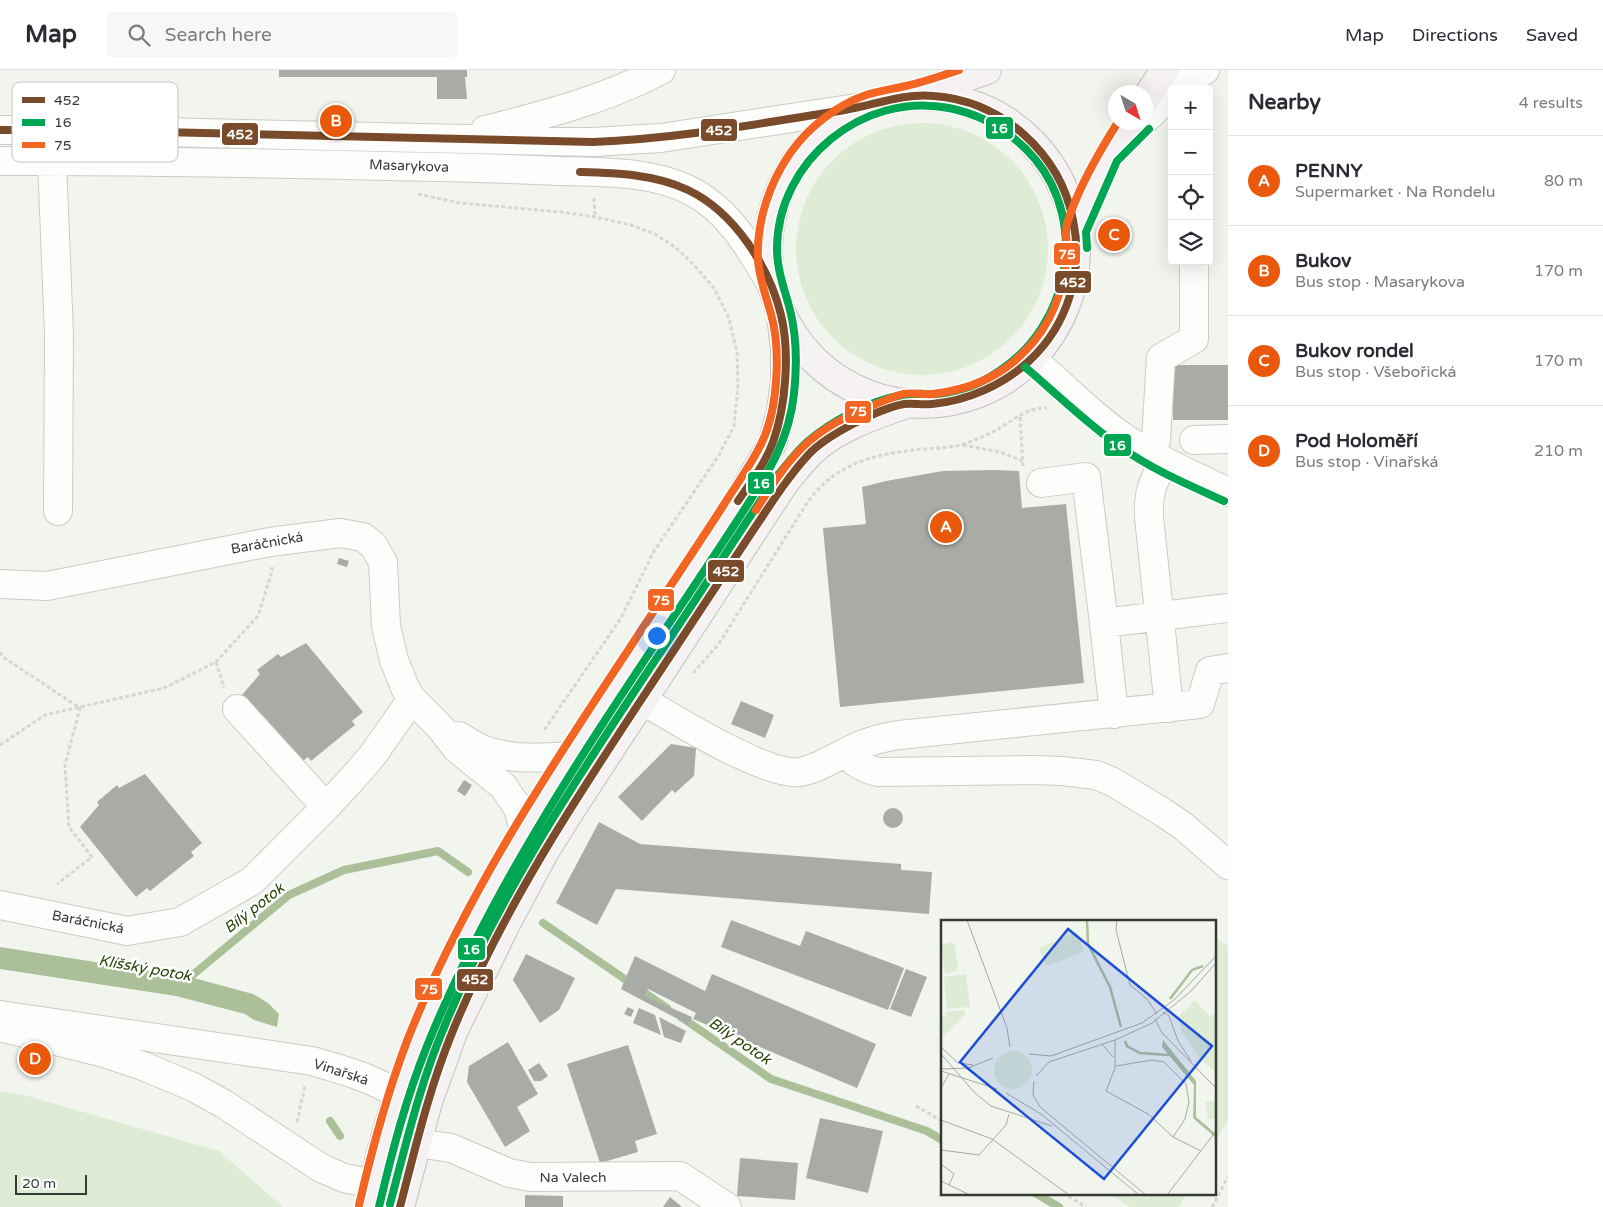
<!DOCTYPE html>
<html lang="en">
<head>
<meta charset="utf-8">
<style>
  body { margin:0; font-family:"Varela Round",sans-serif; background:#f7f7f7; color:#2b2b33 }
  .controls { position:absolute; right:15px; top:15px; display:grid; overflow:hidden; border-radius:5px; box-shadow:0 5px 20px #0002 }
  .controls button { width:45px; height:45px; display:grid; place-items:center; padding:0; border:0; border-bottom:1px solid #e1e1e2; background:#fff; color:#2b2b33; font:25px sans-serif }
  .compass { position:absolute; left:1108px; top:15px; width:45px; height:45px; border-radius:50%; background:#fff; box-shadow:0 5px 20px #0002; rotate:141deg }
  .scale { position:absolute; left:15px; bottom:12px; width:72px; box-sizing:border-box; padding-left:5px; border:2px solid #373934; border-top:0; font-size:14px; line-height:18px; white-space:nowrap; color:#373934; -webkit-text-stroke:4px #fff; paint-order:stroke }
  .you { position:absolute; left:656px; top:565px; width:18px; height:18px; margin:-12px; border:4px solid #fff; border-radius:50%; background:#1a73e8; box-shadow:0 0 0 8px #1a73e833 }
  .badge { display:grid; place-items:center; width:32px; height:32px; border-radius:50%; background:#ea580c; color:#fff; font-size:16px; font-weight:700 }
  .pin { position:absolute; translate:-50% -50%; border:2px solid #fff; box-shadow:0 1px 5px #0006 }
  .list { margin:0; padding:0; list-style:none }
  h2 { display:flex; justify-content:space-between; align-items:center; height:65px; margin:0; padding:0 20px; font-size:21px }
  h2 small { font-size:16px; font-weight:400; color:#7c7c81 }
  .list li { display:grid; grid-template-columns:32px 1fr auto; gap:15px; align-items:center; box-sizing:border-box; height:90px; padding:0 20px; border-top:1px solid #e1e1e2 }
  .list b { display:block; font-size:19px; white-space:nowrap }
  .list p { margin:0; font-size:16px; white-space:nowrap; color:#7c7c81 }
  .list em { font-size:16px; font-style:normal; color:#7c7c81 }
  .icon { flex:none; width:28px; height:28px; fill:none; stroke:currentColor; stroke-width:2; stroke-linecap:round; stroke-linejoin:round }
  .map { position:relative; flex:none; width:1228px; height:1137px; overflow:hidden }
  header { display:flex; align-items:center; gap:30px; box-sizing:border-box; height:70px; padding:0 25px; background:#fff; border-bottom:1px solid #e1e1e2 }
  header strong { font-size:24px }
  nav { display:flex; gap:28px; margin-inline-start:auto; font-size:18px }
  .search { width:350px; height:45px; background:#f7f7f7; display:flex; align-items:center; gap:12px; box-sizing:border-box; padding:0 18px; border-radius:5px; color:#7c7c81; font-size:19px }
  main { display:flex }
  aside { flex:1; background:#fff }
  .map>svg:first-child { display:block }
  .green { fill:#dfecd5 }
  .water { fill:#abc099 }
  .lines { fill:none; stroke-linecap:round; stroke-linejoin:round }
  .stream { stroke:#abc099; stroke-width:8 }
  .building { fill:#a9aca6 }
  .minor-casing { stroke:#c9ccc7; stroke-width:30 }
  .major-casing { stroke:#c7bfc2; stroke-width:30 }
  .path { stroke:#d6d6d4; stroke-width:3; stroke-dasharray:4 2.5; stroke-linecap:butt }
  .minor { stroke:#fdfefc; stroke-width:28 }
  .major { stroke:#f6f2f4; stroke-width:28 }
  .bus-1-casing { stroke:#fff; stroke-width:11 }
  .bus-2-casing { stroke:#fff; stroke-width:11 }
  .bus-3-casing { stroke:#fff; stroke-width:11 }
  .bus-1 { stroke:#7a4b2a; stroke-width:8 }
  .bus-2 { stroke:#00a651; stroke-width:8 }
  .bus-3 { stroke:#f26522; stroke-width:8 }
  .labels { text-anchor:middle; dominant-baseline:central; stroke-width:5; stroke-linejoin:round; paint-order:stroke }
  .street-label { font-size:14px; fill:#373934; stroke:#fff }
  .water-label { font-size:15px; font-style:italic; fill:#284307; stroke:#fff }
  .inset-river { fill:none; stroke:#abc099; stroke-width:2.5 }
  .inset-road { fill:none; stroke:#a7aaa4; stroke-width:1 }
  .view { fill:#1d4ed8; fill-opacity:0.15; stroke:#1d4ed8; stroke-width:2.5 }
  .inset-edge { fill:none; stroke:#373934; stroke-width:2.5 }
  .key { fill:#fff; stroke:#c3c4c2; stroke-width:1 }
  .key-label { font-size:14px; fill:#373934 }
  .line-badge { stroke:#fff; stroke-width:2 }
  .badge-label { font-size:14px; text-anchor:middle; font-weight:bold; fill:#fff }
</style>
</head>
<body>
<header>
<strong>Map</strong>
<div class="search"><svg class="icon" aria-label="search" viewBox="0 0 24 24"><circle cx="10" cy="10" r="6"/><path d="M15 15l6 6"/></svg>Search here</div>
<nav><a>Map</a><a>Directions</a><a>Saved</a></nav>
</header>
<main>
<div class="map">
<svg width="1228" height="1137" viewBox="0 0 1228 1137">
  <rect width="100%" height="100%" fill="#f1f5ee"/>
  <path class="green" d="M796 179a126 126 0 1 1 252 0a126 126 0 1 1-252 0Z
    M 1214,867 L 1228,875 L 1228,1050 L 1214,1074 Z
    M 0,1022 L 21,1024 L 219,1081 L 283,1137 L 0,1137 Z
    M 1108,1123 L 1187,1123 L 1179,1137 L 1130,1137 Z"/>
  <path class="water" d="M 0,877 L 190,907 L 253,924 L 268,933 L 279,944 L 277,957 L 254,950 L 245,944 L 176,926 L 0,899 Z"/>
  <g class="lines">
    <path class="stream" d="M 543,853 L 667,938
      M 183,913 L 289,825 L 344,800 L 438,781 L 468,802
      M 681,947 L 771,1009 L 927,1061 L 942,1070
      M 330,1051 L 340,1066
      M 1035,1123 L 1059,1137"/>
  </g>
  <path class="building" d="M 279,0 L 467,0 L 467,7 L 465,7 L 467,29 L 437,29 L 437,7 L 279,7 Z
    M 1173,295 L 1228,295 L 1228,350 L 1173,350 Z
    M 995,400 L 1019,401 L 1022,438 L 1066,434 L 1084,613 L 840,637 L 823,458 L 866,454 L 862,417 L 886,411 L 943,401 Z
    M 339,488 L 349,491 L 347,497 L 337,494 Z
    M 306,573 L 363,642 L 352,651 L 355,655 L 311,691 L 308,687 L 297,696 L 241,626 L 260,604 L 257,600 L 278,584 L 281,587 Z
    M 741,631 L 774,645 L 765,668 L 731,654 Z
    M 671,674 L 696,678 L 694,706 L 675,723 L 672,720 L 642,751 L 618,727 Z
    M 145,704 L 202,773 L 191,782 L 194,786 L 150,821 L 147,818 L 136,827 L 80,757 L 99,735 L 97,732 L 117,715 L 119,718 Z
    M 464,710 L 472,715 L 465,726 L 457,721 Z
    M883 748a10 10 0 1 1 20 0a10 10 0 1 1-20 0Z
    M 599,752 L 640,774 L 901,794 L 901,800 L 932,802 L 929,844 L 616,819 L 597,855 L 556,833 Z
    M 731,850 L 800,876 L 806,861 L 904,898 L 888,940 L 721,877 Z
    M 526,884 L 575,908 L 559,940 L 540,953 L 513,910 Z
    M 635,886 L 705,921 L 712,904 L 876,974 L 857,1018 L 693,949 L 696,943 L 648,919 L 644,926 L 692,947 L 689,955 L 621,919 Z
    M 906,899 L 927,907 L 911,947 L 890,939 Z
    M 628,937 L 634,940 L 631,947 L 624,944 Z
    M 639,938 L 655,945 L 661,965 L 633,953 Z
    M 659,947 L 686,961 L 681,973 L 664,967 Z
    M 508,972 L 538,1024 L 517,1037 L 530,1061 L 505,1077 L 467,1012 L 469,996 Z
    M 628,975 L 657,1064 L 635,1071 L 638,1082 L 600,1093 L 567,994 Z
    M 539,993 L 548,1006 L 541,1011 L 534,1011 L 528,1000 Z
    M 820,1048 L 883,1061 L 868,1123 L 806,1108 Z
    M 740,1088 L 798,1093 L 795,1130 L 737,1126 Z
    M 525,1125 L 563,1126 L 563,1137 L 525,1137 Z
    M 670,1127 L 682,1137 L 663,1137 Z"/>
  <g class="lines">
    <defs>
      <path id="minor" d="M 1176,19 L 1205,0
        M 1146,49 L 1172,23
        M 0,60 L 75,60 L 593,72 L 661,68 L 863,37
        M 485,60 C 545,45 606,29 661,0
        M 0,91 C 147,90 293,94 440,97 C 480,98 519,99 559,101 C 601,102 650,101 689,120 C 728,139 750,178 771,214
        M 52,91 L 59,264 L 58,441
        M 1032,289 C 1064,316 1094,348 1129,371 C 1160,391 1195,406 1228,422
        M 1194,370 L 1228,369
        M 1153,384 L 1156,370 L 1161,288 L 1194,269 L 1194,191
        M 1165,391 C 1152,412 1148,423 1149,447 L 1169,638
        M 1041,413 L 1086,407 L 1104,553 L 1228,538
        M 0,514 L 47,516 L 270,472 L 340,463 L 363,467 L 373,475 L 383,492 L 386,556 L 394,590 L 406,620 L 412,629 L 440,657 L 457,679 L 503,716 L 518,738 L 524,760
        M 1104,553 L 1114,644
        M 642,630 C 672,648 768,707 800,702 C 821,698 840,684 859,676 C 872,670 886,667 899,665 L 1200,634 L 1210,601 L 1228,598
        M 237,639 L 326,737
        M 459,666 C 467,671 475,676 484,680 C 511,690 541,688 570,686
        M 844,683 C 855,693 864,699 878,702 L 1034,700 L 1062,701 L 1096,705 L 1113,712 L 1164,743 L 1183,756 L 1228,795
        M 0,835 L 127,861 L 180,852 L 252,811 L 326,737 L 353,708 L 372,686 L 412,629
        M 0,945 L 312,991 C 337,998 394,1013 408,1036 C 415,1047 415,1060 417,1073 C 404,1091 392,1103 373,1114 L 344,1108 L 321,1098 L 224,1034 L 193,1017 L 143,996 L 104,983 L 0,957
        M 417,1073 L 451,1078 L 509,1103 L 530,1107 L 680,1106 L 727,1137"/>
      <path id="major" d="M 923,22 L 987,0
        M768 180a154 154 0 1 1 308 0a154 154 0 1 1-308 0Z
        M 1146,28 L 1165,0
        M 1076,160 L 1092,121 L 1109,85 L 1130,52
        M 369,1137 C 397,988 468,850 548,722 L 741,426 L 772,374 L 781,342 L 785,311 L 785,280 L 781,244
        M 400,1137 L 428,1032 L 454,960 L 507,852 L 545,781 L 572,738 L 785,412 C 796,399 806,385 819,375 C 844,355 876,345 906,334"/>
    </defs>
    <use href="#minor" class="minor-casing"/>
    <use href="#major" class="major-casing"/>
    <path class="path" d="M 418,124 L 460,133 L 561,142 L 595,147 L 631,155 L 655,164 L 675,177 L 693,194 L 714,218 L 729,248 L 737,283 L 738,316 L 734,356 L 719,385 L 654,481 L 621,548 L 543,662
      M 594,128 L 595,147
      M 1020,347 L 1023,396
      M 963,375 L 1000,382 L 1022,391
      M 0,582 L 3,587 L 80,638 L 65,695 L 69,757 L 92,787 L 57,814
      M 216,592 L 224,618
      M 693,603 L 718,575 L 807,433 C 836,392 875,384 923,379 C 936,378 951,378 964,374 C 975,370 986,366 996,360 C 1011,352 1029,336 1047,338
      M 0,675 L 45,645 L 164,618 L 216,592 L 258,546 L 272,501 L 272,497
      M 916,1036 L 942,1051
      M 297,1052 L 305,1016
      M 1063,1123 L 1086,1137
      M 1212,1137 L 1228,1107"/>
    <use href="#minor" class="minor"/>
    <use href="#major" class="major"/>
    <defs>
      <path id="bus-1" d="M 0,60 L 75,60 L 593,72 C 678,69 761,53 845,40 C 875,35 903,23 934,26 C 1002,31 1060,83 1073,150 C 1084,201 1068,255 1029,291 C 1003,315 967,331 932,334 C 922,335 913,333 904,334 C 878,339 827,365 809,384 C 786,409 769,437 750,465 C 727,500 703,536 680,571 C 598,696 508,824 452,963 C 429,1019 415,1079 400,1137
        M 580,102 C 616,103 655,104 688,120 C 734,142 769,196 781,245 C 790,282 786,336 773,372 C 765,394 751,412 738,431"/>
      <path id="bus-2" d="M 1087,178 L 1086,162 L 1117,91 L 1149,59
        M 1025,297 C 1057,324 1087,354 1122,378 C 1153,400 1189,415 1224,431
        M 379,1137 C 392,1082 406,1028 427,976 C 506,781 633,612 746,437 C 770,400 789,369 794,324 C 797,296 797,267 790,240 C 785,220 777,201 777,179 C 777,91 863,21 949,38 C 983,45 1013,63 1035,89 C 1089,154 1069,256 999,301 C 981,314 958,322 936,324 C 925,324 913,323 902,325 C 870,331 832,350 807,372 C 796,382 787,394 777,406 C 734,470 692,536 648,601 C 573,714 497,829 445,955 C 420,1013 406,1074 390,1134"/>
      <path id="bus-3" d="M 756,440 C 790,386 809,360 871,336 C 881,332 892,327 903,324 C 913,322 923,325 933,324 C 967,320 1000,307 1024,282 C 1051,256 1064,220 1067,184 C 1068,174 1064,164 1067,154 C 1077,120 1099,82 1118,52
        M 359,1135 C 372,1079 387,1024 407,971 C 462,831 546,704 629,579 C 660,531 692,484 723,436 C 736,415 752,394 762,372 C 778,339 781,279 771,244 C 766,226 760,211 758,191 C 756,153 769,113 791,82 C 809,57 837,35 866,25 C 879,21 893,19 906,16 C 924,12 941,6 959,0"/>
    </defs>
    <use href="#bus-1" class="bus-1-casing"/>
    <use href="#bus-2" class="bus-2-casing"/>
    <use href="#bus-3" class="bus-3-casing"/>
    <use href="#bus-1" class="bus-1"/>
    <use href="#bus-2" class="bus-2"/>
    <use href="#bus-3" class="bus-3"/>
  </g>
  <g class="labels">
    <g class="street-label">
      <text transform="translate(409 96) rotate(2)">Masarykova</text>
      <text transform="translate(267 473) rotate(-10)">Baráčnická</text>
      <text transform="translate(88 852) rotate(11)">Baráčnická</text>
      <text transform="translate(341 1002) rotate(18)">Vinařská</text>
      <text x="573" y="1107">Na Valech</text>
    </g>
    <g class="water-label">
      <text transform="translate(254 838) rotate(-38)">Bílý potok</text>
      <text transform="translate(145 898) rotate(10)">Klíšský potok</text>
      <text transform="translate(740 971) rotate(34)">Bílý potok</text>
    </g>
  </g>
  <g transform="translate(941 850)">
    <rect width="275" height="275" fill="#f1f5ee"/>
    <path d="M 136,12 L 143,32 L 105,46 L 98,28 ZM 11,22 L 14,25 L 17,50 L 4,54 L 0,25 ZM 25,54 L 29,87 L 6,89 L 3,57 ZM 254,80 L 268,96 L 275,93 L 275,153 L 258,137 L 240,111 L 238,96 ZM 22,90 L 25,94 L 2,116 L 0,98 L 5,96 L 5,92 ZM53 150a19 19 0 1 1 38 0a19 19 0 1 1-38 0ZM 275,180 L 275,198 L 267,200 L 264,182 Z" fill="#dfecd5"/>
    <path d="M 222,120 L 255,161 L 255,197 L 275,214 L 275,218 L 252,198 L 253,165 L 221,127 Z" fill="#abc099"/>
    <path class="inset-river" d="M 146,0 L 147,24 L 169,67 L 180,107M 229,79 L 251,50 L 262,46M 184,121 L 186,126 L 199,133 L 228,135"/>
    <path class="inset-road" d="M 26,0 L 66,108 L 69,127M 176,0 L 175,10 L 189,65 L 206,79 L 216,94M 222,92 L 228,96 L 237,121 L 250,141M 214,99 L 221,113 L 275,168M 174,120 L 174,148 L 165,171 L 207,194 L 232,217 L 260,231M 161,124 L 172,137M 0,127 L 17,143 L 32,145M 0,134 L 34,173 L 50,186 L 111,206M 88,134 L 110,136 L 201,103 L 233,80 L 275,36M 175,146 L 211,140 L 223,142 L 245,164 L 248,182 L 244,199 L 232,217M 1,149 L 27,148 L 52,138M 0,151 L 56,169M 95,156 L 108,142 L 174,120 L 211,103 L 249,72 L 275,43M 93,161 L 92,175 L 99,187 L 205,275M 0,168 L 8,154M 65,173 L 100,194 L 198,275M 0,200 L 51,219 L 128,275M 0,230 L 38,235 L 65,205 L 68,194M 0,244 L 13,254 L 8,265M 0,261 L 29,275M 226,275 L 275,211"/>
    <path class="view" d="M 127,9 L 271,126 L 163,259 L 19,142 Z"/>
    <rect width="275" height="275" class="inset-edge"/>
  </g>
  <rect x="12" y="12" width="166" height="80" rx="8" class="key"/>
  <rect x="22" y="27" width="23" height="6" fill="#7a4b2a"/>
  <rect x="22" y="49" width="23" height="7" fill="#00a651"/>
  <rect x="22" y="72" width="23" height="6" fill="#f26522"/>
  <g class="key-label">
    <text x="54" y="35">452</text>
    <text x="54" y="57">16</text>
    <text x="54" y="80">75</text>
  </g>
  <g class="line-badge">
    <rect x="985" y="46" width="29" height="24" rx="5" fill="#00a651"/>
    <rect x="700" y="48" width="38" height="24" rx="5" fill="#7a4b2a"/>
    <rect x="221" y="52" width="38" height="24" rx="5" fill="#7a4b2a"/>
    <rect x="1053" y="172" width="28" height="24" rx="5" fill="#f26522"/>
    <rect x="1054" y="200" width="38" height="24" rx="5" fill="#7a4b2a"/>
    <rect x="844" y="330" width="28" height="24" rx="5" fill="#f26522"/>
    <rect x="1103" y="363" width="29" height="24" rx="5" fill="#00a651"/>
    <rect x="747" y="401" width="28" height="24" rx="5" fill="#00a651"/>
    <rect x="707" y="489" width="38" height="24" rx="5" fill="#7a4b2a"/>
    <rect x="647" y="518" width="28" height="24" rx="5" fill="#f26522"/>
    <rect x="457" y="867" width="29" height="24" rx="5" fill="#00a651"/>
    <rect x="456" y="898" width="38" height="24" rx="5" fill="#7a4b2a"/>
    <rect x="414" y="907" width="29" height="24" rx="5" fill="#f26522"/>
  </g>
  <g class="badge-label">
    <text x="999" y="63">16</text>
    <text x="719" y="65">452</text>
    <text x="240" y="69">452</text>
    <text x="1067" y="189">75</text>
    <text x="1073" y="217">452</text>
    <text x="858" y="346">75</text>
    <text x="1117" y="380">16</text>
    <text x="761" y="418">16</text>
    <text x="726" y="506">452</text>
    <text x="661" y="535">75</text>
    <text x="471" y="884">16</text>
    <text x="475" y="914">452</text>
    <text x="429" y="924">75</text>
  </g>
</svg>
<div class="controls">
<button>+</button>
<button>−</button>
<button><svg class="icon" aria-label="locate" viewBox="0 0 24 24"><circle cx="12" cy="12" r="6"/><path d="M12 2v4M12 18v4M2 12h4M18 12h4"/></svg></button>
<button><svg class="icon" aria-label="layers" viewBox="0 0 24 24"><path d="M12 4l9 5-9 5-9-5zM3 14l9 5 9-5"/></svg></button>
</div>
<svg class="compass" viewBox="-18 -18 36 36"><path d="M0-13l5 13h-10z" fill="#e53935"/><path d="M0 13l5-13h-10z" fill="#7c7c81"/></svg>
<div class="scale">20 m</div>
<div class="you"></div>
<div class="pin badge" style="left:946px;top:457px">A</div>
<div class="pin badge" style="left:336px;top:51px">B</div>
<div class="pin badge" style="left:1114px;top:165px">C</div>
<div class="pin badge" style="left:35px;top:989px">D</div>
</div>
<aside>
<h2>Nearby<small>4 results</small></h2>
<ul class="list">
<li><span class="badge">A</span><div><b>PENNY</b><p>Supermarket · Na Rondelu</p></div><em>80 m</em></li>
<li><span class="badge">B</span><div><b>Bukov</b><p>Bus stop · Masarykova</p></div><em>170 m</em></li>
<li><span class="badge">C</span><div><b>Bukov rondel</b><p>Bus stop · Všebořická</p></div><em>170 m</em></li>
<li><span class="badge">D</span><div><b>Pod Holoměří</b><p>Bus stop · Vinařská</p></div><em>210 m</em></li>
</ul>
</aside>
</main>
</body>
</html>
